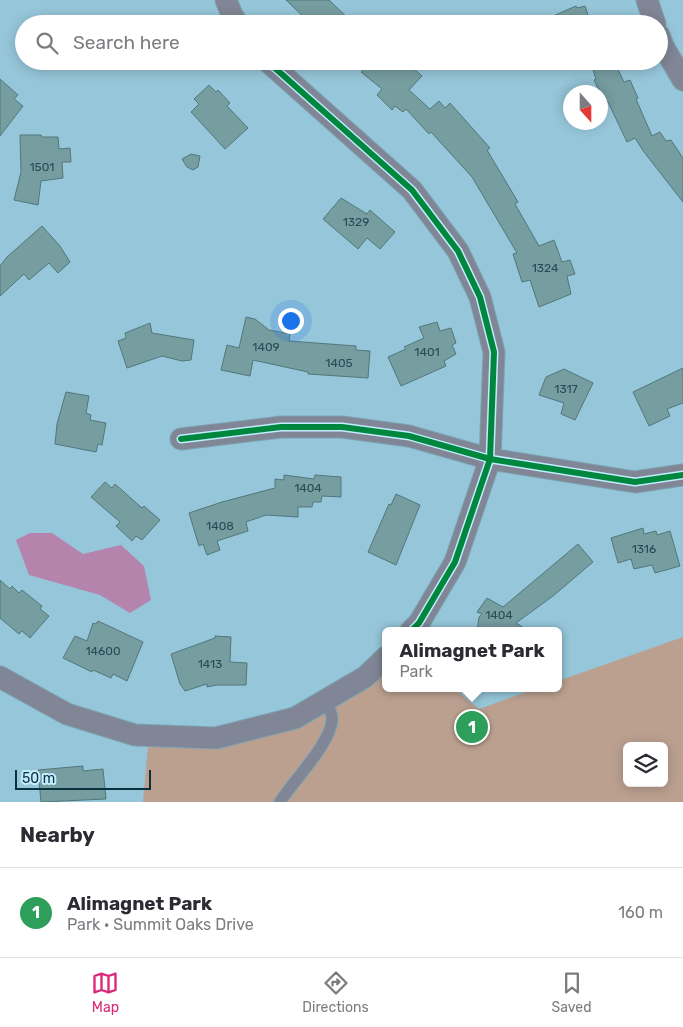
<!DOCTYPE html>
<html lang="en">
<head>
<meta charset="utf-8">
<style>
  body { margin:0; font-family:Rubik,sans-serif; background:#f2f2f3; color:#2b2b33 }
  .controls { position:absolute; right:15px; bottom:15px; display:grid; overflow:hidden; border-radius:8px; box-shadow:0 2px 12px #0003 }
  .controls button { width:45px; height:45px; display:grid; place-items:center; padding:0; border:0; border-bottom:1px solid #e1e1e2; background:#fff; color:#2b2b33; font:25px sans-serif }
  .compass { position:absolute; left:563px; top:85px; width:45px; height:45px; border-radius:50%; background:#fff; box-shadow:0 2px 12px #0003; rotate:159deg }
  .scale { position:absolute; left:15px; bottom:12px; width:136px; box-sizing:border-box; padding-left:5px; border:2px solid #08303e; border-top:0; font-size:14px; line-height:18px; white-space:nowrap; color:#08303e; -webkit-text-stroke:4px #c3ecff; paint-order:stroke }
  .you { position:absolute; left:290px; top:320px; width:18px; height:18px; margin:-12px; border:4px solid #fff; border-radius:50%; background:#1a73e8; box-shadow:0 0 0 8px #1a73e833 }
  .badge { display:grid; place-items:center; width:32px; height:32px; border-radius:50%; background:#db2777; color:#fff; font-size:16px; font-weight:700 }
  .pin { position:absolute; translate:-50% -50%; border:2px solid #fff; box-shadow:0 1px 5px #0006 }
  .popup { position:absolute; left:382px; top:627px; width:180px; height:65px; box-sizing:border-box; display:grid; place-content:center; border-radius:8px; background:#fff; filter:drop-shadow(0 1px 4px #0005); font-size:16px; white-space:nowrap; color:#7c7c81 }
  .popup b { font-size:19px; color:#2b2b33 }
  .popup::after { content:''; position:absolute; left:50%; top:100%; margin-left:-10px; border:10px solid transparent; border-top-color:#fff }
  .list { margin:0; padding:0; list-style:none }
  h2 { display:flex; justify-content:space-between; align-items:center; height:65px; margin:0; padding:0 20px; font-size:21px }
  h2 small { font-size:16px; font-weight:400; color:#7c7c81 }
  .list li { display:grid; grid-template-columns:32px 1fr auto; gap:15px; align-items:center; box-sizing:border-box; height:90px; padding:0 20px; border-top:1px solid #e1e1e2 }
  .list b { display:block; font-size:19px; white-space:nowrap }
  .list p { margin:0; font-size:16px; white-space:nowrap; color:#7c7c81 }
  .list em { font-size:16px; font-style:normal; color:#7c7c81 }
  .icon { flex:none; width:28px; height:28px; fill:none; stroke:currentColor; stroke-width:2; stroke-linecap:round; stroke-linejoin:round }
  .map { position:relative; flex:none; width:683px; height:802px; overflow:hidden }
  .search { position:absolute; background:#fff; box-shadow:0 2px 12px #0003; left:15px; right:15px; top:15px; height:55px; display:flex; align-items:center; gap:12px; box-sizing:border-box; padding:0 18px; border-radius:28px; color:#7c7c81; font-size:19px }
  .sheet { height:155px; background:#fff }
  nav { display:flex; justify-content:space-around; align-items:center; box-sizing:border-box; height:70px; border-top:1px solid #e1e1e2; background:#fff; font-size:14px; color:#7c7c81 }
  nav a { display:grid; justify-items:center; gap:2px }
  nav .on { color:#db2777 }
  .map>svg:first-child { display:block }
  .green { fill:#bba090; fill-rule:evenodd }
  .water { fill:#b584ad }
  .building { fill:#769da0; stroke:#52777c }
  .lines { fill:none; stroke-linecap:round; stroke-linejoin:round }
  .lane-casing { stroke:#7ca3b2; stroke-width:13 }
  .street-casing { stroke:#7ca3b2; stroke-width:23 }
  .lane { stroke:#808695; stroke-width:11 }
  .street { stroke:#808695; stroke-width:21 }
  .cycleway-casing { stroke:#c3ecff; stroke-width:9 }
  .cycleway { stroke:#00873e; stroke-width:6 }
  .labels { text-anchor:middle; dominant-baseline:central; stroke-width:5; stroke-linejoin:round; paint-order:stroke }
  .number-label { font-size:12px; fill:#244b56 }
</style>
</head>
<body>
<div class="map">
<svg width="683" height="802" viewBox="0 0 683 802">
  <rect width="100%" height="100%" fill="#96c6da"/>
  <path class="green" d="M 683,637 L 683,802 L 143,802 L 149,735 L 295,718 L 386,657 L 386,688 L 453,688 L 479,709 L 537,688 L 558,688 L 558,681 ZM 627,746 L 664,746 L 664,783 L 627,783 Z"/>
  <path class="water" d="M 30,533 L 52,533 L 83,554 L 121,545 L 144,566 L 151,600 L 130,613 L 100,595 L 29,575 L 16,540 Z"/>
  <path class="building" d="M 286,0 L 329,0 L 354,24 L 311,24 Z
    M 576,6 L 577,8 L 585,6 L 591,24 L 535,24 Z
    M 372,61 L 405,61 L 422,76 L 409,90 L 430,109 L 439,101 L 445,108 L 450,103 L 490,148 L 487,150 L 518,202 L 515,204 L 539,246 L 554,240 L 562,262 L 570,260 L 575,274 L 567,276 L 571,294 L 539,307 L 530,280 L 522,282 L 513,254 L 517,253 L 472,177 L 431,132 L 429,134 L 406,109 L 403,112 L 395,106 L 392,110 L 377,95 L 382,89 L 361,72 Z
    M 590,61 L 614,61 L 624,82 L 630,80 L 638,98 L 636,99 L 652,136 L 660,132 L 666,141 L 671,140 L 683,158 L 683,202 L 644,152 L 635,138 L 627,142 L 608,102 L 600,105 L 600,92 L 594,80 L 596,79 Z
    M 0,79 L 18,95 L 14,99 L 23,106 L 0,136 Z
    M 209,85 L 216,92 L 218,90 L 230,103 L 227,106 L 248,128 L 225,149 L 191,112 L 199,104 L 194,99 Z
    M 20,135 L 41,135 L 42,137 L 58,137 L 59,149 L 70,148 L 71,162 L 62,162 L 63,178 L 41,181 L 38,205 L 14,200 L 21,172 Z
    M 191,154 L 200,156 L 198,167 L 193,170 L 187,167 L 182,159 Z
    M 341,198 L 367,214 L 370,210 L 395,232 L 380,249 L 367,238 L 358,249 L 323,219 Z
    M 42,226 L 60,246 L 70,262 L 58,273 L 49,263 L 29,280 L 24,274 L 0,296 L 0,266 L 7,257 Z
    M 246,317 L 255,319 L 269,330 L 290,334 L 289,341 L 356,346 L 356,350 L 370,351 L 368,378 L 308,374 L 308,372 L 253,360 L 250,376 L 221,370 L 227,345 L 239,348 Z
    M 437,322 L 440,331 L 451,328 L 456,343 L 452,345 L 456,354 L 444,361 L 446,366 L 401,386 L 388,357 L 406,349 L 404,347 L 424,338 L 419,327 Z
    M 150,323 L 152,333 L 194,340 L 191,360 L 182,361 L 162,356 L 127,368 L 118,341 L 126,338 L 125,333 Z
    M 683,368 L 683,403 L 667,409 L 670,416 L 649,426 L 633,392 Z
    M 564,369 L 593,383 L 575,420 L 561,414 L 564,403 L 539,395 L 546,377 Z
    M 66,392 L 89,396 L 86,413 L 91,415 L 90,420 L 106,423 L 102,445 L 98,444 L 96,452 L 55,444 L 57,424 Z
    M 284,475 L 314,479 L 315,475 L 341,477 L 341,497 L 322,496 L 321,502 L 313,502 L 312,507 L 298,507 L 298,517 L 266,515 L 246,522 L 248,531 L 217,541 L 220,550 L 207,555 L 203,544 L 199,546 L 189,513 L 222,502 L 275,488 L 275,479 L 284,480 Z
    M 105,482 L 112,488 L 115,484 L 142,508 L 144,506 L 160,520 L 142,540 L 136,536 L 132,541 L 116,526 L 120,522 L 91,497 Z
    M 396,494 L 420,505 L 396,565 L 368,552 L 389,504 L 391,505 Z
    M 643,528 L 644,534 L 656,531 L 657,535 L 670,531 L 680,566 L 655,573 L 652,565 L 634,569 L 631,559 L 618,563 L 611,538 Z
    M 578,544 L 593,562 L 553,596 L 516,623 L 529,631 L 477,631 L 479,617 L 482,614 L 477,612 L 487,598 L 503,607 Z
    M 0,580 L 10,589 L 12,586 L 19,593 L 22,590 L 42,606 L 40,609 L 49,616 L 30,638 L 22,631 L 19,634 L 0,618 Z
    M 98,621 L 143,642 L 127,681 L 113,674 L 111,678 L 93,670 L 92,672 L 63,658 L 75,636 L 87,641 L 93,623 L 96,624 Z
    M 215,636 L 231,637 L 230,662 L 247,663 L 246,685 L 217,685 L 207,687 L 207,684 L 185,691 L 180,684 L 171,654 L 215,638 Z
    M 83,766 L 83,771 L 103,769 L 106,799 L 41,802 L 38,770 Z"/>
  <g class="lines">
    <defs>
      <path id="lane" d="M 280,802 C 293,781 332,742 332,719 C 332,713 328,706 326,700"/>
      <path id="street" d="M 226,0 L 232,15 L 238,24
        M 647,0 L 655,24
        M 659,35 L 663,46 L 683,80
        M 267,61 L 412,190 L 458,251 L 480,297 L 494,352 L 490,459 L 455,562 L 419,623 L 411,631
        M 181,439 L 281,427 L 342,427 L 409,436 L 490,459 L 635,482 L 683,475
        M 0,677 L 67,714 L 135,735 L 216,738 L 295,718 L 365,677 L 386,657"/>
    </defs>
    <use href="#lane" class="lane-casing"/>
    <use href="#street" class="street-casing"/>
    <use href="#lane" class="lane"/>
    <use href="#street" class="street"/>
    <defs>
      <path id="cycleway" d="M 267,61 L 412,190 L 458,251 L 480,297 L 494,352 L 490,459 L 455,562 L 419,623 L 411,631
        M 181,439 L 281,427 L 342,427 L 409,436 L 490,459 L 635,482 L 683,475"/>
    </defs>
    <use href="#cycleway" class="cycleway-casing"/>
    <use href="#cycleway" class="cycleway"/>
  </g>
  <g class="labels">
    <g class="number-label">
      <text x="42" y="167">1501</text>
      <text x="356" y="222">1329</text>
      <text x="545" y="268">1324</text>
      <text x="266" y="347">1409</text>
      <text x="427" y="352">1401</text>
      <text x="339" y="363">1405</text>
      <text x="566" y="389">1317</text>
      <text x="308" y="488">1404</text>
      <text x="220" y="526">1408</text>
      <text x="644" y="549">1316</text>
      <text x="499" y="615">1404</text>
      <text x="103" y="651">14600</text>
      <text x="210" y="664">1413</text>
    </g>
  </g>
</svg>
<div class="controls">
<button><svg class="icon" aria-label="layers" viewBox="0 0 24 24"><path d="M12 4l9 5-9 5-9-5zM3 14l9 5 9-5"/></svg></button>
</div>
<svg class="compass" viewBox="-18 -18 36 36"><path d="M0-13l5 13h-10z" fill="#e53935"/><path d="M0 13l5-13h-10z" fill="#7c7c81"/></svg>
<div class="scale">50 m</div>
<div class="you"></div>
<div class="pin badge" style="left:472px;top:727px;background:#2e9e5b">1</div>
<div class="popup"><b>Alimagnet Park</b>Park</div>
<div class="search"><svg class="icon" aria-label="search" viewBox="0 0 24 24"><circle cx="10" cy="10" r="6"/><path d="M15 15l6 6"/></svg>Search here</div>
</div>
<section class="sheet">
<h2>Nearby<small></small></h2>
<ul class="list">
<li><span class="badge" style="background:#2e9e5b">1</span><div><b>Alimagnet Park</b><p>Park · Summit Oaks Drive</p></div><em>160 m</em></li>
</ul>
</section>
<nav>
<a class="on"><svg class="icon" aria-label="map" viewBox="0 0 24 24"><path d="M3 6l6-2 6 2 6-2v14l-6 2-6-2-6 2zM9 4v14M15 6v14"/></svg>Map</a>
<a><svg class="icon" aria-label="directions" viewBox="0 0 24 24"><path d="M12 3l9 9-9 9-9-9zM9 14v-3h6M13 9l2 2-2 2"/></svg>Directions</a>
<a><svg class="icon" aria-label="saved" viewBox="0 0 24 24"><path d="M7 4h10v16l-5-4-5 4z"/></svg>Saved</a>
</nav>
</body>
</html>
